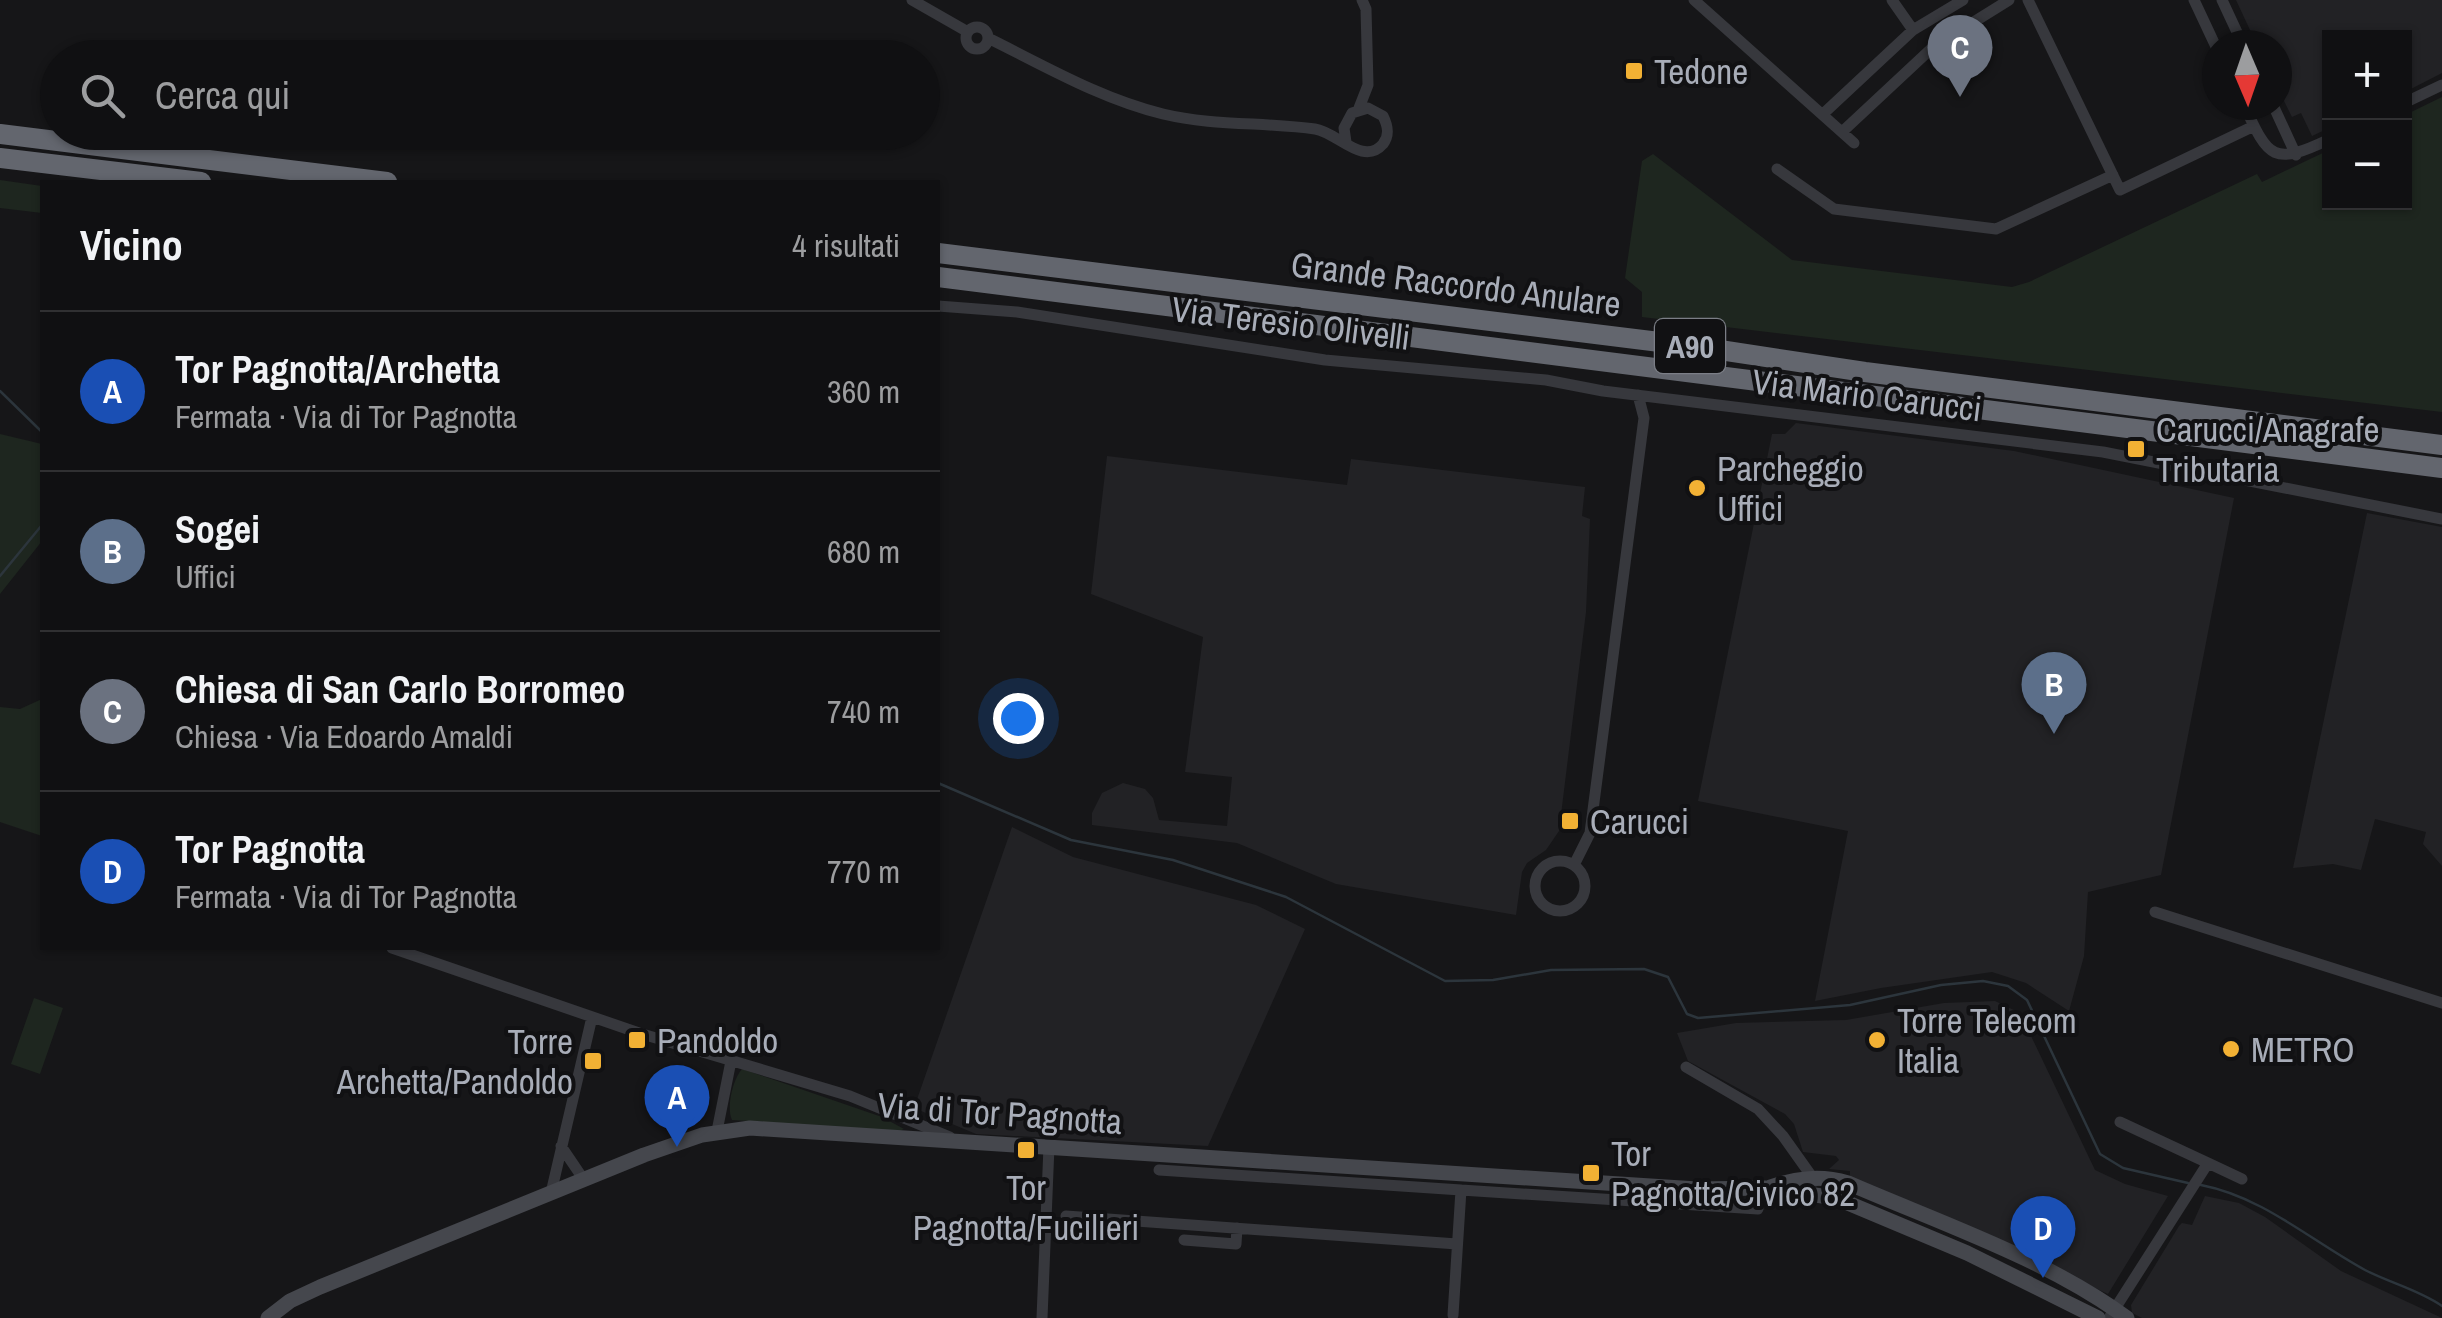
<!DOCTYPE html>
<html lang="it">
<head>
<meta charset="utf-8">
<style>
  body { margin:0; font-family:"Archivo Narrow",sans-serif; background:#19191b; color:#f1f3f6 }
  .controls { position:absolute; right:30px; top:30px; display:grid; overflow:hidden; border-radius:0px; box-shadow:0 2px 8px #0004 }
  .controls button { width:90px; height:90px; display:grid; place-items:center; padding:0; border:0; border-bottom:2px solid #303032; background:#101012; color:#f1f3f6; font:50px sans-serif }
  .compass { position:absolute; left:2202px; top:30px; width:90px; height:90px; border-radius:50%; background:#101012; box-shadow:0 2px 8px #0004; rotate:178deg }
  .you { position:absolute; left:1018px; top:718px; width:35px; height:35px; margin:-25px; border:8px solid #fff; border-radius:50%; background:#1a73e8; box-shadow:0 0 0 15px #1a73e833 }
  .badge { display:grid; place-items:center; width:65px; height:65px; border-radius:50%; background:#0f766e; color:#fff; font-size:32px; font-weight:700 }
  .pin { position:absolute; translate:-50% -82px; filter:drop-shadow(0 2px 5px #0008) }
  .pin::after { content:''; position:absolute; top:52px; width:35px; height:30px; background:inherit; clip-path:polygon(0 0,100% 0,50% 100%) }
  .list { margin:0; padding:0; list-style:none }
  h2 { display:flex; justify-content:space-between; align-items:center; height:130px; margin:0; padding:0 40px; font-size:42px }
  h2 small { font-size:32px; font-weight:400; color:#9c9d9f }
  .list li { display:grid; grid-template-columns:65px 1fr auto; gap:30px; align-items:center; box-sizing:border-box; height:160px; padding:0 40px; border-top:2px solid #303032 }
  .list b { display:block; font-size:38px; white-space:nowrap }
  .list p { margin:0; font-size:32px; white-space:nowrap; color:#9c9d9f }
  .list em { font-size:32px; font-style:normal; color:#9c9d9f }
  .icon { flex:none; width:55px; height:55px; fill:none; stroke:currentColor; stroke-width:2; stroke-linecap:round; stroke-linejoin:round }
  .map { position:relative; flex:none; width:2442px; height:1318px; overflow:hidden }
  .search { position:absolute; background:#101012; box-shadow:0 2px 8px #0004; left:40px; top:40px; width:900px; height:110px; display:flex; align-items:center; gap:25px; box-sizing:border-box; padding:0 35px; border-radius:55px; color:#9c9d9f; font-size:38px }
  .panel { position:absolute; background:#101012; box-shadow:0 2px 8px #0004; left:40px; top:180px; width:900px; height:770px; border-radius:0px }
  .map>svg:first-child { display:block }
  .built { fill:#222225 }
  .green { fill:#1e261f }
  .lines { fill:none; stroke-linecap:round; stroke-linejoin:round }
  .stream { stroke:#2c353c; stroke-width:2.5 }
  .street { stroke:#37383d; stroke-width:11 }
  .secondary { stroke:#45474d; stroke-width:15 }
  .highway { stroke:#63666e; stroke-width:20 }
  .poi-dot { fill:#f2b134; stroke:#111113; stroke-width:4 }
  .labels { text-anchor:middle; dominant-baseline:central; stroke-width:8; stroke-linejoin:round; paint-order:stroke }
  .shield { fill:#111113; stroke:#7b7e86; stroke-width:2.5 }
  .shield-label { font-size:32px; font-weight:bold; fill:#a8adb8 }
  .poi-label { font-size:35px; fill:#a8adb8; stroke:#111113; text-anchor:start }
  .street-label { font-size:35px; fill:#a8adb8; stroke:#111113 }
</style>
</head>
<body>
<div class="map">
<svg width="2442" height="1318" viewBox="0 0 2442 1318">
  <rect width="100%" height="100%" fill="#161618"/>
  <path class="built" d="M 2236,0 L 2442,0 L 2442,73 L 2405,92 L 2404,38 L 2330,38 L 2329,128 L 2312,136 L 2301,113 L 2292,117 L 2277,87 L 2277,45 L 2257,45 Z
    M 1796,423 L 2014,451 L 2234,498 L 2161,875 L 2088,892 L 2084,956 L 2069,1011 L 2026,983 L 1992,972 L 1881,988 L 1815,1001 L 1848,831 L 1698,801 L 1772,434 L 1785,434 Z
    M 1107,456 L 1347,485 L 1351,459 L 1585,487 L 1582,516 L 1590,519 L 1586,612 L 1559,831 L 1546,850 L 1527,863 L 1522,872 L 1516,915 L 1336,884 L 1237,843 L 1092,825 L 1092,813 L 1102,793 L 1123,783 L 1145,789 L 1153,798 L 1159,820 L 1227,826 L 1232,777 L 1185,772 L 1203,637 L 1091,594 Z
    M 2367,513 L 2442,527 L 2442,866 L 2423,844 L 2426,832 L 2375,819 L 2361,870 L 2333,864 L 2293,868 Z
    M 1012,827 L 1073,857 L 1256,905 L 1305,929 L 1208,1146 L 976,1134 L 914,1108 Z
    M 1995,1001 L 2020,1013 L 2095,1170 L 2125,1184 L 2168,1196 L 2108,1294 L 1850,1176 L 1850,1171 L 1829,1169 L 1839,1160 L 1836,1156 L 1803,1152 L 1794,1124 L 1785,1114 L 1688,1061 L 1677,1033 L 1736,1023 L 1846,1020 L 1944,1003 Z
    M 2205,1196 L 2239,1203 L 2265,1217 L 2341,1271 L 2442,1318 L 2142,1318 L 2132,1313 L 2131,1305 L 2179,1226 L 2182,1223 L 2192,1225 Z"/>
  <path class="green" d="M 2442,97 L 2442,412 L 1642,317 L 1642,292 L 1625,278 L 1642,161 L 1653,154 L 1792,260 L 2012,287 L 2029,282 L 2257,174 L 2262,182 L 2329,150 L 2330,202 L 2404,202 L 2405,115 Z
    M 0,180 L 42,186 L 42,213 L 0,208 Z
    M 0,434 L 42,444 L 42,541 L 0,594 Z
    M 42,699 L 42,836 L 0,822 L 0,707 L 20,709 Z
    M 34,998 L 63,1008 L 40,1074 L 11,1064 Z
    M 742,1069 L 882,1117 L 904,1129 L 899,1131 L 732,1120 C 726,1107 733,1079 742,1069 Z"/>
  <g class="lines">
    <path class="stream" d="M 0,391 L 42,432
      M 0,576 L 42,525
      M 938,783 L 1071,840 L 1173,860 L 1286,897 L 1445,981 L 1493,980 L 1551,970 L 1644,969 L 1668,977 L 1687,1014 L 1698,1018 L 1850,1005 L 1941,985 L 1983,981 L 2008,986 L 2027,1000 L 2100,1154 L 2123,1168 L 2188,1183
      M 2201,1185 C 2263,1197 2310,1240 2365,1270 C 2390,1283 2419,1290 2442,1306"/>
    <path class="street" d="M 912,0 L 968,32
      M 1694,0 L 1854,143
      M 1892,0 L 1913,30
      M 2028,0 L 2120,190 L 2254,126
      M 2194,0 L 2217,49
      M 2222,0 L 2243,45
      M966 38a11 11 0 1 1 22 0a11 11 0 1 1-22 0Z
      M 988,38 C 1045,66 1099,98 1163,114 C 1213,126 1264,122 1315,129 C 1337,132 1363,167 1383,144 C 1390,135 1388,126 1383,116 L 1368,108 L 1352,113 L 1344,128 L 1346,142
      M 2404,103 L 2442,85
      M 2244,105 C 2269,159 2273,166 2330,139
      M 2273,105 L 2296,155
      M 1359,108 L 1368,85 L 1366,9 L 1362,0
      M 1823,114 L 1913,30 L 1963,0
      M 1842,132 L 1932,48 L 2009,0
      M 1777,169 L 1834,209 L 1996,229 L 2113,175
      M 938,306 L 1017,312 L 1325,360 L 1546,380 L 1603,391 L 2103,452 L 2442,519
      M1535 886a25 25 0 1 1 50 0a25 25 0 1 1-50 0Z
      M 1574,865 L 1590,833 L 1644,418 L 1638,395
      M 2155,912 L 2442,1003
      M 392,948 L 639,1033 L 850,1096 L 950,1137
      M 1686,1067 L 1758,1109 L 1783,1136 L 1815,1181
      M 2120,1122 L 2208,1163
      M 717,1131 L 731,1061
      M 561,1146 L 584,1180
      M 1159,1170 L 1461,1190
      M 551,1193 L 592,1017
      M 1066,1216 L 1457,1244
      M 1184,1240 L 1236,1244 L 1237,1228
      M 1453,1315 L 1461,1190 L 1758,1209
      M 1042,1318 L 1049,1146
      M 2109,1318 L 2208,1163 L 2242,1179"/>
    <path class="secondary" d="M 1770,1187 C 1797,1178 1821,1175 1848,1183 C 1940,1223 2047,1259 2127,1318
      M 268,1318 L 290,1301 L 320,1287 L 644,1155 L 702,1135 L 750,1128 L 1697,1189 L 1766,1188 L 1836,1198 L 1967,1253 L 2098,1318"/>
    <path class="highway" d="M 0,134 L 387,182
      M 0,158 L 201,182
      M 938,253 L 1700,347 L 1865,372 L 2442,445
      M 938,277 L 2442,468"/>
  </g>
  <g class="poi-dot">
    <rect x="1624" y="61" width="20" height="20" rx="5"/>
    <rect x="2126" y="439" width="20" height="20" rx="5"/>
    <circle cx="1697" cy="488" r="10"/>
    <rect x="1560" y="811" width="20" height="20" rx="5"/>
    <rect x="627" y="1030" width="20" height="20" rx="5"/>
    <circle cx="1877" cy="1040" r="10"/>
    <circle cx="2231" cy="1049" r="10"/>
    <rect x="583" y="1051" width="20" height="20" rx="5"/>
    <rect x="1016" y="1140" width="20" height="20" rx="5"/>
    <rect x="1581" y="1163" width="20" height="20" rx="5"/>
  </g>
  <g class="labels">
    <rect class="shield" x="1655" y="319" width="70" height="54" rx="8"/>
    <g class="shield-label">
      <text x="1690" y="346">A90</text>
    </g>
    <g class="poi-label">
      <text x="1654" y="71">Tedone</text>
      <text x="2156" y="429">Carucci/Anagrafe<tspan x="2156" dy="40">Tributaria</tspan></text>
      <text x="1717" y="468">Parcheggio<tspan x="1717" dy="40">Uffici</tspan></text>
      <text x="1590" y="821">Carucci</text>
      <text x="1897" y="1020">Torre Telecom<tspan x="1897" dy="40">Italia</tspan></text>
      <text x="657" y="1040">Pandoldo</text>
      <text x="573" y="1041" text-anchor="end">Torre<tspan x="573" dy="40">Archetta/Pandoldo</tspan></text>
      <text x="2251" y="1049">METRO</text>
      <text x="1611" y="1153">Tor<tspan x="1611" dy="40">Pagnotta/Civico 82</tspan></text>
      <text x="1026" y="1187" text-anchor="middle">Tor<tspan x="1026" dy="40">Pagnotta/Fucilieri</tspan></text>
    </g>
    <g class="street-label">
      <text transform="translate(1456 284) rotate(7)">Grande Raccordo Anulare</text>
      <text transform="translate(1291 323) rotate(7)">Via Teresio Olivelli</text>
      <text transform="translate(1867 395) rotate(7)">Via Mario Carucci</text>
      <text transform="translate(1000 1113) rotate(4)">Via di Tor Pagnotta</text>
    </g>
  </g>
</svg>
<div class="controls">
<button>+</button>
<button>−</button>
</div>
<svg class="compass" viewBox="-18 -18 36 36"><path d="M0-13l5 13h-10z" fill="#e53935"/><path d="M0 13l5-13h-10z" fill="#9c9d9f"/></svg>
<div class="you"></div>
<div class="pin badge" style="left:677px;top:1147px;background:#1a4fb4">A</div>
<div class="pin badge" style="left:2054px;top:734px;background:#5c6f8a">B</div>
<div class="pin badge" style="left:1960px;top:97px;background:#6b7280">C</div>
<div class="pin badge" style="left:2043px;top:1278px;background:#1a4fb4">D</div>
<div class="search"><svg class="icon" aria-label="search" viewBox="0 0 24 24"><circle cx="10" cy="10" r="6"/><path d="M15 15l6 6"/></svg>Cerca qui</div>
<section class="panel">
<h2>Vicino<small>4 risultati</small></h2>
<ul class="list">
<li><span class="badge" style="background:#1a4fb4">A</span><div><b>Tor Pagnotta/Archetta</b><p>Fermata · Via di Tor Pagnotta</p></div><em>360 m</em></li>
<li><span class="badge" style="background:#5c6f8a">B</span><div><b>Sogei</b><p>Uffici</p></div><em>680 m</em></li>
<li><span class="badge" style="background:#6b7280">C</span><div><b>Chiesa di San Carlo Borromeo</b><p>Chiesa · Via Edoardo Amaldi</p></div><em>740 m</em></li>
<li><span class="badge" style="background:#1a4fb4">D</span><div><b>Tor Pagnotta</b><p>Fermata · Via di Tor Pagnotta</p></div><em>770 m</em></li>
</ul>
</section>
</div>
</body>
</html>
